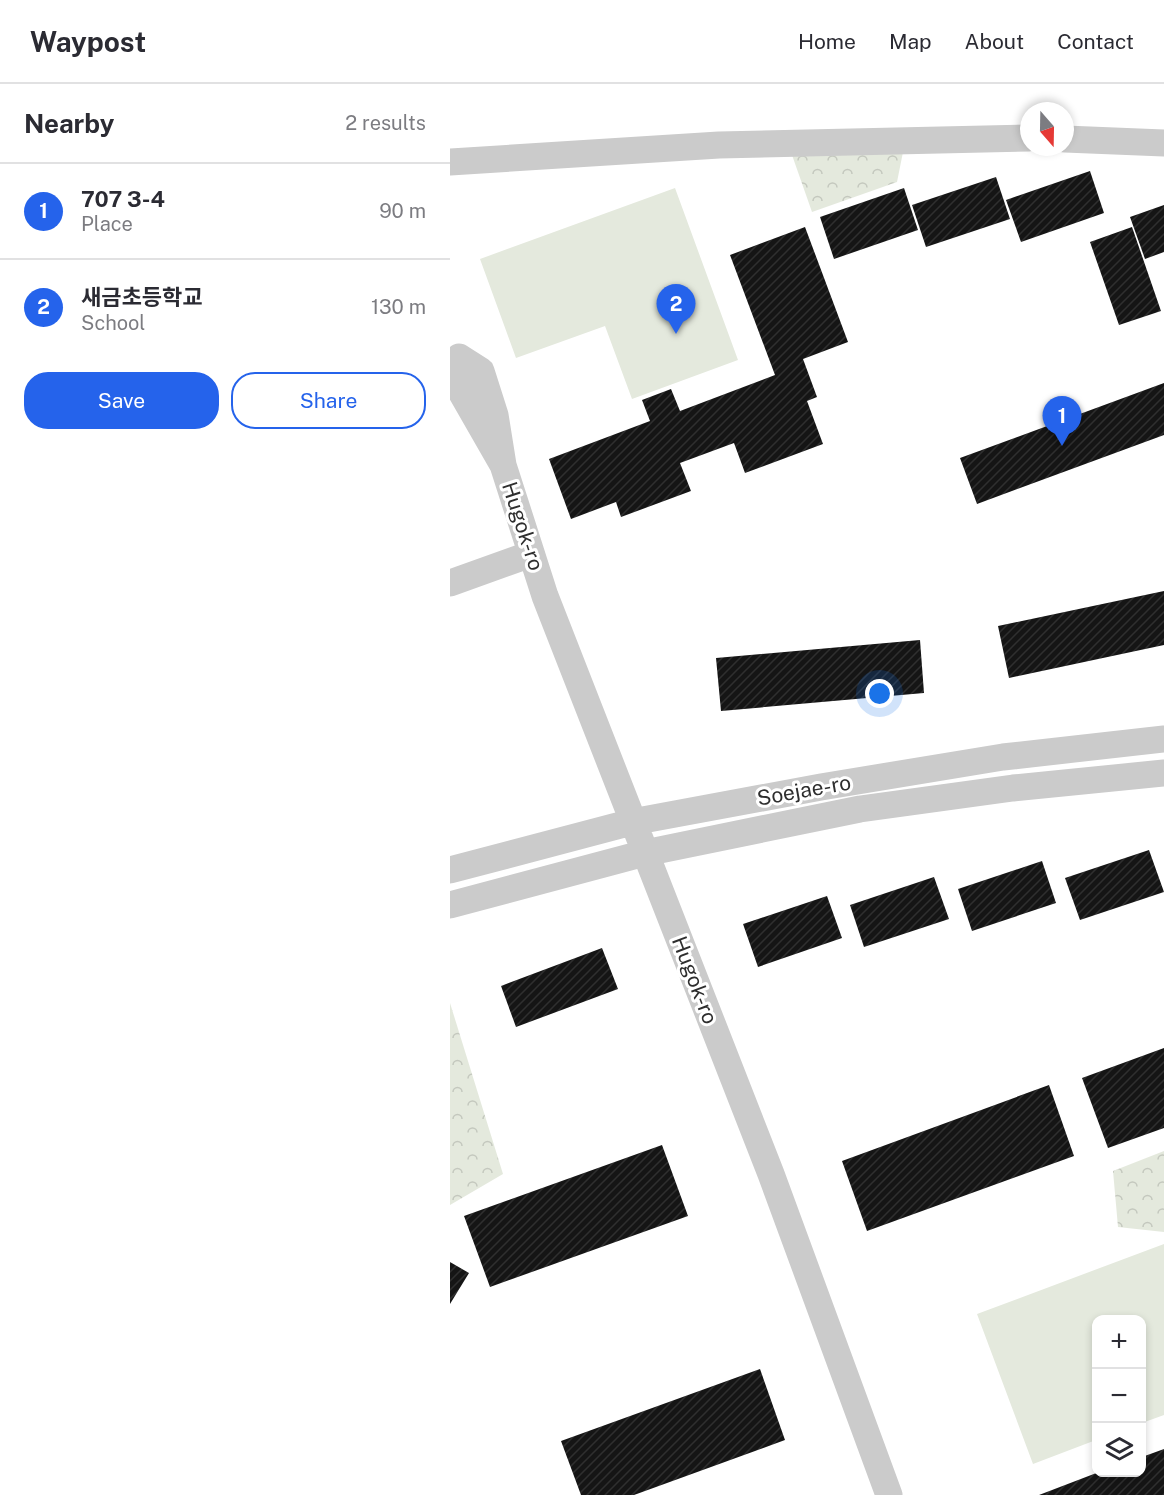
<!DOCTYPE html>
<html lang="en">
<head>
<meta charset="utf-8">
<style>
  body { margin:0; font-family:"Public Sans","Noto Sans KR",sans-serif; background:#f2f2f3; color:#2b2b33 }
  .controls { position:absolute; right:18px; bottom:18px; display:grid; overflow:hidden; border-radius:12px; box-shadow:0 3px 9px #0003 }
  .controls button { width:54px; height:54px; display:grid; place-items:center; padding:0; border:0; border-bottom:2px solid #e1e1e2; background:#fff; color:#2b2b33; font:30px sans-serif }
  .compass { position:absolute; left:570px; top:18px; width:54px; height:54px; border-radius:50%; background:#fff; box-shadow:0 3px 9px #0003; rotate:160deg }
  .you { position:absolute; left:430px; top:610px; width:21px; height:21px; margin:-15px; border:4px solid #fff; border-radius:50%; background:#1a73e8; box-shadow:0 0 0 9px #1a73e833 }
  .badge { display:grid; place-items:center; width:39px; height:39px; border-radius:50%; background:#2563eb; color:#fff; font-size:20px; font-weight:700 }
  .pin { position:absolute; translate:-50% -50px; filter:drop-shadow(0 2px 3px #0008) }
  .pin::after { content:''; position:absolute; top:32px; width:21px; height:18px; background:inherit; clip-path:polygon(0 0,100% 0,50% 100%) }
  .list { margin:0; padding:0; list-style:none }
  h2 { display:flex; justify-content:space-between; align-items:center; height:78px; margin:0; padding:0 24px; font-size:26px }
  h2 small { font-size:20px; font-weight:400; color:#7c7c81 }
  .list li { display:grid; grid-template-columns:39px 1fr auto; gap:18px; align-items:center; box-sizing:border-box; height:96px; padding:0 24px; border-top:2px solid #e1e1e2 }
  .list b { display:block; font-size:22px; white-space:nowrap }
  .list p { margin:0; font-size:20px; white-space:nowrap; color:#7c7c81 }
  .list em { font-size:20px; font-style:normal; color:#7c7c81 }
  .actions { display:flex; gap:12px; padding:18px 24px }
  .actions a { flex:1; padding:14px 0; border:2px solid #2563eb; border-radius:24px; text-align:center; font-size:21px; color:#2563eb }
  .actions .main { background:#2563eb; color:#fff }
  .icon { flex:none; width:33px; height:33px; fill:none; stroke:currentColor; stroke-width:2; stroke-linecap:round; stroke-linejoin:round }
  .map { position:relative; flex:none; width:714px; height:1411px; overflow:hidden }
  header { display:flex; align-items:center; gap:36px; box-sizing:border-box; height:84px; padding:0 30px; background:#fff; border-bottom:2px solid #e1e1e2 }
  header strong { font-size:28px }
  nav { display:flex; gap:33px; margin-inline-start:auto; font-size:21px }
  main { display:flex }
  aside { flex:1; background:#fff }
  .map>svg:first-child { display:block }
  .forest { fill:url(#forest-crowns) }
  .pitch { fill:#e4e9dd }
  .building { fill:url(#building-hatch) }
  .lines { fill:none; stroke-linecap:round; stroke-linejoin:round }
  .minor { stroke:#cbcbcb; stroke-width:27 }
  .labels { text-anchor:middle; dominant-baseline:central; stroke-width:6; stroke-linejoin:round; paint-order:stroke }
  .street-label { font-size:21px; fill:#2e2e2e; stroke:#fff }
</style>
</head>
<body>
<header>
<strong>Waypost</strong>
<nav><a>Home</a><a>Map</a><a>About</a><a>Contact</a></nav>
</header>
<main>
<aside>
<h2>Nearby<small>2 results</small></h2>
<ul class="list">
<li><span class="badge">1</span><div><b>707 3-4</b><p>Place</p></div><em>90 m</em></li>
<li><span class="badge">2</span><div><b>새금초등학교</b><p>School</p></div><em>130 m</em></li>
</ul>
<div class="actions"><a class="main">Save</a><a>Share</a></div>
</aside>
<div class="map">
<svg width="714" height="1411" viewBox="0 0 714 1411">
  <defs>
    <pattern id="forest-crowns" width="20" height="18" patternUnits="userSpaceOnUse" patternTransform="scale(1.5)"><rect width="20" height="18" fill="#e4e9dd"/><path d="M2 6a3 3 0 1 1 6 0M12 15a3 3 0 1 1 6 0" fill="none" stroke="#c4c8be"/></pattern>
    <pattern id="building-hatch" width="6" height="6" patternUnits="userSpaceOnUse" patternTransform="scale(1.5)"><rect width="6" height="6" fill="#151515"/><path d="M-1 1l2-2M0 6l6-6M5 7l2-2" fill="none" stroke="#2f2f2f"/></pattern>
  </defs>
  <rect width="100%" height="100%" fill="#fff"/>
  <path class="forest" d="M 453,68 L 447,98 L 362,128 L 342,71 Z
    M 0,919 L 53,1090 L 0,1121 Z
    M 714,1067 L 714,1148 L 668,1143 L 663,1087 Z"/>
  <path class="pitch" d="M 225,104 L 288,276 L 182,315 L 155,242 L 66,274 L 30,175 Z
    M 714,1160 L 714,1331 L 692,1339 L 692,1236 L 646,1236 L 646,1356 L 583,1380 L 527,1230 Z"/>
  <path class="building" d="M 640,87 L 654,129 L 571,158 L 556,116 Z
    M 546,93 L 560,135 L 476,163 L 462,121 Z
    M 454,104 L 468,146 L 384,175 L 370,133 Z
    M 714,121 L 714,168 L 695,175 L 680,133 Z
    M 355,143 L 398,258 L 353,275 L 367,313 L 357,317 L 373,360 L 295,389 L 284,359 L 230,379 L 241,407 L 171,433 L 166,418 L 121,435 L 99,375 L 200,337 L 192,316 L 221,305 L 230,327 L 325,291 L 280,171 Z
    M 682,143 L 711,227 L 669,241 L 640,158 Z
    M 714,299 L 714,351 L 527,420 L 510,374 Z
    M 714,507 L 714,561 L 559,594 L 548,542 Z
    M 470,556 L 474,609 L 271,627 L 266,574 Z
    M 699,766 L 714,808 L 630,836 L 615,794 Z
    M 592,777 L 606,819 L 522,847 L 508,805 Z
    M 484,793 L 499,835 L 414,863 L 400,821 Z
    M 377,812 L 392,854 L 308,883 L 293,840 Z
    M 152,864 L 168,905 L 66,943 L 51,902 Z
    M 714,964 L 714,1044 L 658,1064 L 632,994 Z
    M 599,1001 L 624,1072 L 417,1147 L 392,1077 Z
    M 212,1061 L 238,1132 L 40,1203 L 14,1132 Z
    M 0,1178 L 19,1189 L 0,1220 Z
    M 310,1285 L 335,1356 L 184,1411 L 131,1411 L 111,1357 Z
    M 714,1365 L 714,1411 L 589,1411 L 649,1388 L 692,1388 L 692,1373 Z"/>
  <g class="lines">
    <path class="minor" d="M 615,55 L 714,59
      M 0,78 L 269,61 L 579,54
      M 9,273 L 31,287 L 45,331 L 53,381 L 2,292 Z
      M 53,381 L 95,512 L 321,1090 L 439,1411
      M 0,499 L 81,470
      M 0,786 L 182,738 L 371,703 L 553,673 L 714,655
      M 0,821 L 195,769 L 410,725 L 563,704 L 714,689"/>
  </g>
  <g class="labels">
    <g class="street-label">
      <text transform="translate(73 442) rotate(72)">Hugok-ro</text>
      <text transform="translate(354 706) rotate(-10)">Soejae-ro</text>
      <text transform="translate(245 896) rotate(69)">Hugok-ro</text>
    </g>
  </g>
</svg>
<div class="controls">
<button>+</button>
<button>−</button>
<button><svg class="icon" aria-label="layers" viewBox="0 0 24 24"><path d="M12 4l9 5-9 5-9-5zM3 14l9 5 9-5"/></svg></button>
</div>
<svg class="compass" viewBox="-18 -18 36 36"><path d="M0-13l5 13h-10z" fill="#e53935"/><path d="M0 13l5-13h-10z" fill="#7c7c81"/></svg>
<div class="you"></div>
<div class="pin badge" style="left:612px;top:362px">1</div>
<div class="pin badge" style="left:226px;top:250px">2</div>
</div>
</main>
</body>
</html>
